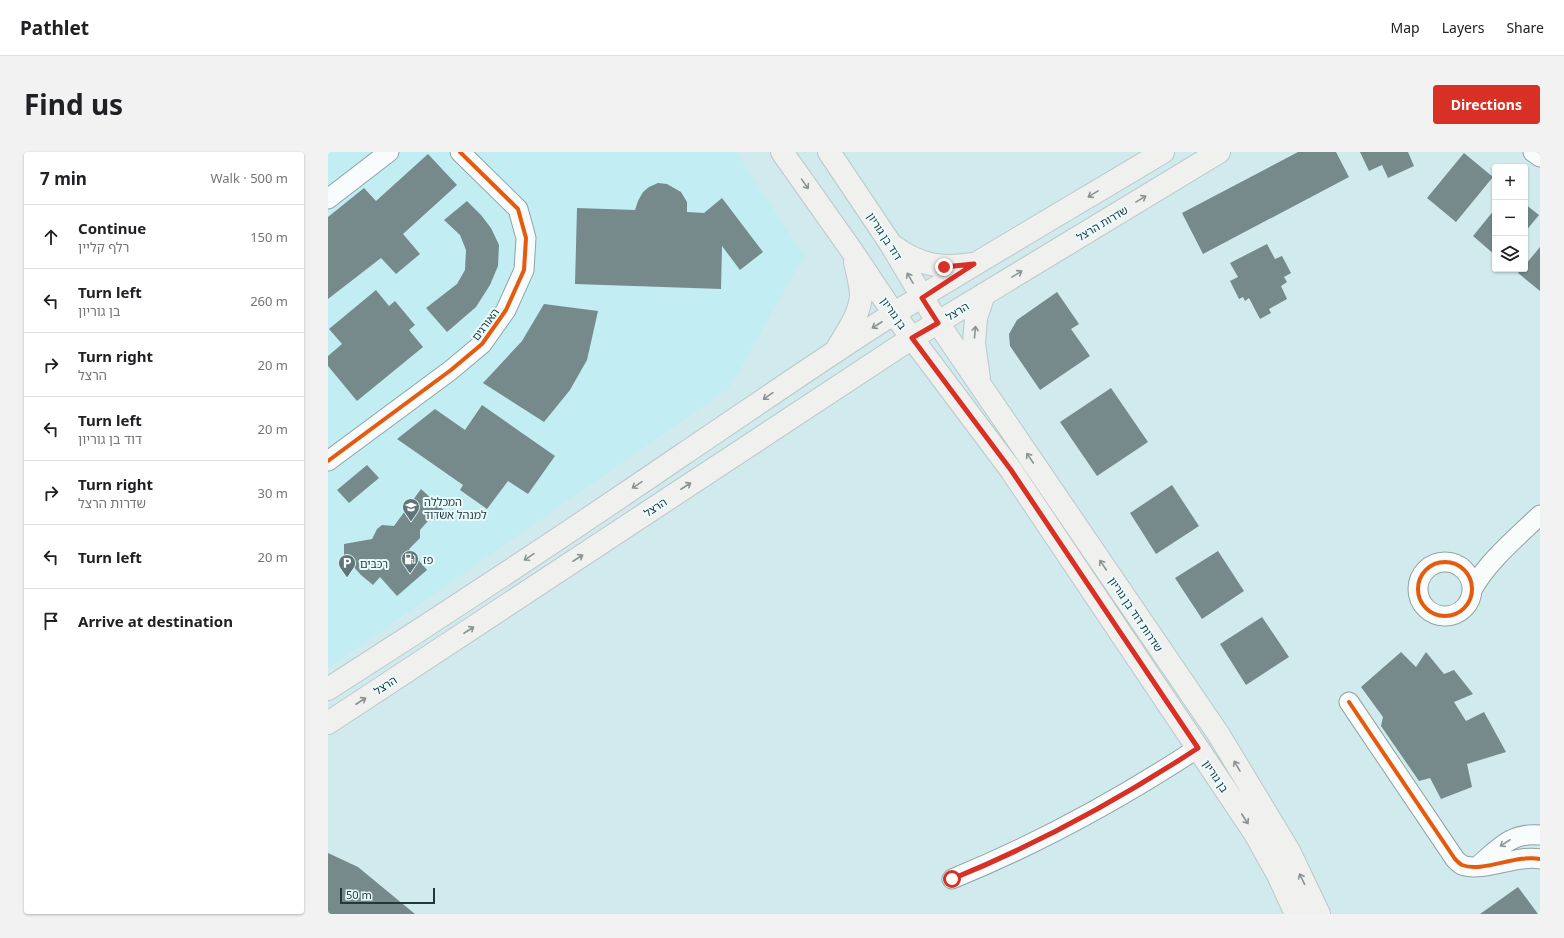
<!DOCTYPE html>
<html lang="en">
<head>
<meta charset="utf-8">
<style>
  body { margin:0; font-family:"Noto Sans","Noto Sans Hebrew",sans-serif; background:#f2f2f2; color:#202124 }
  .controls { position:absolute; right:12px; top:12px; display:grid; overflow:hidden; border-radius:4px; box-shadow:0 1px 3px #0004 }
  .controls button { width:36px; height:36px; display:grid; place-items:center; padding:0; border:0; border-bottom:1px solid #e0e0e0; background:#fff; color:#202124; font:20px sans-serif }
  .scale { position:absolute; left:12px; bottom:10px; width:95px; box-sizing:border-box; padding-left:4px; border:2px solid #233638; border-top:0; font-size:11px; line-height:14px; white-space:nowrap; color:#233638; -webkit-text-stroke:3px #e9fbfd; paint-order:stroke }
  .stop { position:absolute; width:12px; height:12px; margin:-9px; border:3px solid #d93025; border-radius:50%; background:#fff }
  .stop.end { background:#d93025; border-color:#fff; box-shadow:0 1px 4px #0008 }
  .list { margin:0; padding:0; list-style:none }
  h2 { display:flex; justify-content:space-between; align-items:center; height:52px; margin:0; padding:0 16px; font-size:17px }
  h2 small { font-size:13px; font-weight:400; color:#757577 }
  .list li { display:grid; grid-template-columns:26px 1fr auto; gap:12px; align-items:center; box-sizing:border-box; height:64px; padding:0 16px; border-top:1px solid #e0e0e0 }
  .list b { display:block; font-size:15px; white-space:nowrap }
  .list p { margin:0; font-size:13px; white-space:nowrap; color:#757577 }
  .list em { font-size:13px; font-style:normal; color:#757577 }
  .icon { flex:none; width:22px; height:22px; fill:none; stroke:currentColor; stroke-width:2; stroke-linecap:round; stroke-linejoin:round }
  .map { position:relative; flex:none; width:1212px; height:762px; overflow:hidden; border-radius:4px }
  header { display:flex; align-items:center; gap:24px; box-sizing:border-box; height:56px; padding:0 20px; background:#fff; border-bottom:1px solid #e0e0e0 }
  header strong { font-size:19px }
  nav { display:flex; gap:22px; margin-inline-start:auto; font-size:14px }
  .intro { display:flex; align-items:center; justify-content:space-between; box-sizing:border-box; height:96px; padding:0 24px }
  h1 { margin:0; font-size:28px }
  .button { padding:10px 18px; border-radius:4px; background:#d93025; color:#fff; font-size:14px; font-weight:700 }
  main { display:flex; gap:24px; padding:0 24px }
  aside { flex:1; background:#fff; border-radius:4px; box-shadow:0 1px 3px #0004 }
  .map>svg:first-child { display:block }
  .built { fill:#c2edf2 }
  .building { fill:#768a8c }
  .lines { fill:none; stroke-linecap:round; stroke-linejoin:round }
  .minor-casing { stroke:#90a3a5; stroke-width:21 }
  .major-casing { stroke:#bac8c9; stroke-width:24 }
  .minor { stroke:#f8fcfc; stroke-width:19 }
  .major { stroke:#f0f0ee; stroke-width:22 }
  .cycleway-casing { stroke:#e9fbfd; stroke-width:6 }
  .cycleway { stroke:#e8590c; stroke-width:4 }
  .oneway { stroke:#8a9393 }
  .oneway2 { stroke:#8e999a }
  .route { stroke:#d93025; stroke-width:5 }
  .labels { text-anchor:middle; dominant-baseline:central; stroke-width:4; stroke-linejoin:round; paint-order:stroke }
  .street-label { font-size:11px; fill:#233638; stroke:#e9fbfd }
  .poi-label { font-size:11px; fill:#233638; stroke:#e9fbfd; text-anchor:start }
</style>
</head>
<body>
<header>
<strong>Pathlet</strong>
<nav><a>Map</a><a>Layers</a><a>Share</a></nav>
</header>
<div class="intro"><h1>Find us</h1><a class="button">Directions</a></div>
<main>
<aside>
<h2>7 min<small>Walk · 500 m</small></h2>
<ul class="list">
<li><svg class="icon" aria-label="ahead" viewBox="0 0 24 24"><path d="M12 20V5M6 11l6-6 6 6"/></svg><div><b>Continue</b><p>רלף קליין</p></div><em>150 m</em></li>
<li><svg class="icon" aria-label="left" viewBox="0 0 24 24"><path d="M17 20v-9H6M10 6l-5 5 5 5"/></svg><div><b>Turn left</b><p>בן גוריון</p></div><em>260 m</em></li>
<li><svg class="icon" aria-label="right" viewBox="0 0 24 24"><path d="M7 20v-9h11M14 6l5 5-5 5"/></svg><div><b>Turn right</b><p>הרצל</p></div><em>20 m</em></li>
<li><svg class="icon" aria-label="left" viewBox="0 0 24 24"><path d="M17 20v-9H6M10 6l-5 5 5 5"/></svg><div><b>Turn left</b><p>דוד בן גוריון</p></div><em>20 m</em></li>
<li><svg class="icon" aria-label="right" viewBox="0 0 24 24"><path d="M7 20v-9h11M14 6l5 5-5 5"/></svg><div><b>Turn right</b><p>שדרות הרצל</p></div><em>30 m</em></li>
<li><svg class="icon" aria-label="left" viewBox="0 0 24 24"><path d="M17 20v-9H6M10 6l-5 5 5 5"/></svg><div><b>Turn left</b></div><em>20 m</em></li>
<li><svg class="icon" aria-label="arrive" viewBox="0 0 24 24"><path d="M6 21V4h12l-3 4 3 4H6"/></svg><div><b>Arrive at destination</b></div></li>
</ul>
</aside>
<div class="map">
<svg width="1212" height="762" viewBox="0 0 1212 762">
  <rect width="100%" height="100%" fill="#d1eaed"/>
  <path class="built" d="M 0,0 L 408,0 L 476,104 L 401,236 L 0,516 Z"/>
  <path class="building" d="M 970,0 L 1008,0 L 1021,25 L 875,102 L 854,61 Z
    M 1032,0 L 1080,0 L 1086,14 L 1060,26 L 1054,13 L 1041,19 Z
    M 1136,1 L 1165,25 L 1128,70 L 1099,46 Z
    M 100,2 L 129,33 L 75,82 L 92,102 L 68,122 L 53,106 L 0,147 L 0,65 L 36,36 L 48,49 Z
    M 330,31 L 339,32 L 353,40 L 359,50 L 359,60 L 376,61 L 394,46 L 435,100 L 412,118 L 394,94 L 393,137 L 247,132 L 249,56 L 307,58 L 310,49 L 315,40 L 321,35 Z
    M 139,49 L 153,63 L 163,76 L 171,93 L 170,114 L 162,133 L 148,155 L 119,180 L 98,156 L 129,132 L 137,118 L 138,98 L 132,83 L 116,68 Z
    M 1197,52 L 1211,63 L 1197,80 Z
    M 1167,57 L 1167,103 L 1145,84 Z
    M 939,92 L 947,107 L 954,104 L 963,121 L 956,125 L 959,130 L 953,134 L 959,147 L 941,157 L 943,161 L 932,167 L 921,146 L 917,149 L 915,145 L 911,147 L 902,129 L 910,125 L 902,111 Z
    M 1212,95 L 1212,139 L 1190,121 L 1194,117 L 1197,117 L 1197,113 Z
    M 48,138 L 61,154 L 67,149 L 87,173 L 81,178 L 95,195 L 29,249 L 0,214 L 0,204 L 14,192 L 1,177 Z
    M 729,140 L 751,172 L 743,177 L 762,204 L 712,238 L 682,194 L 681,182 L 689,168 Z
    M 216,152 L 270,159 L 259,208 L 242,238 L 216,270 L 155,231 L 194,189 Z
    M 783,236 L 820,290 L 769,324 L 732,270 Z
    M 154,253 L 227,304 L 200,342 L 180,329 L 159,357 L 132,338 L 135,333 L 69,287 L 107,257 L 137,278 Z
    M 39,313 L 51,326 L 21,351 L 9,338 Z
    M 844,333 L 871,374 L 828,402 L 802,361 Z
    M 93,337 L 120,362 L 114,367 L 100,369 L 92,378 L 92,386 L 81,397 L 99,418 L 69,444 L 52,425 L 45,433 L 33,423 L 16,404 L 16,392 L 44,387 L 49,377 L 54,373 L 66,374 Z
    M 890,399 L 916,439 L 874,467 L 847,426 Z
    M 934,465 L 961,505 L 918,533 L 892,492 Z
    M 1073,500 L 1088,515 L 1098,500 L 1116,522 L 1126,518 L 1145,542 L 1126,550 L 1138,569 L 1156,560 L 1178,600 L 1139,612 L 1144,635 L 1113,647 L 1102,626 L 1091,629 L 1053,574 L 1055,565 L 1033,535 Z
    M 0,701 L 30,715 L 87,762 L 0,762 Z
    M 1190,735 L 1210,762 L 1152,762 Z"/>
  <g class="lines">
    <defs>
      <path id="minor" d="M 1205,0 L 1212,5
        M 0,47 L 61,0
        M 0,309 L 123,218 L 154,192 L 178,158 L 196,118 L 198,86 L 190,57 L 132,0
        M1090 437a27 27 0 1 1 54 0a27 27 0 1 1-54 0Z
        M 1144,438 C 1159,410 1189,385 1212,363
        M 1021,550 L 1127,707 C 1129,709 1132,712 1134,713 C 1154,721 1189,702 1212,707
        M 1150,714 C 1170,697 1183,680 1212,683
        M 624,727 C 710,692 792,647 870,596"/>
      <path id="major" d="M 454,0 L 524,99 L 566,162 L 683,318 L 926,680 L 950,723 L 968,762
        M 501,0 L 562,91 L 610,171 L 891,583 L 961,699 L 991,762
        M 565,94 C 591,113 612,117 643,112
        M 510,195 C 520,178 533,161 533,141 C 532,130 529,120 527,110
        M 651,227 L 646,191 L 648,166 L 656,142
        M 0,537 C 119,461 237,383 354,303 C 424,256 494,207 565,162 C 654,107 745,54 835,0
        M 0,571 L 584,186 L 891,0"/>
    </defs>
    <use href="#minor" class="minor-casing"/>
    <use href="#major" class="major-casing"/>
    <use href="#minor" class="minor"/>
    <use href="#major" class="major"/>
    <defs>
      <path id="cycleway" d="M 0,309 L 123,218 L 154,192 L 178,158 L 196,118 L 198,86 L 190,57 L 132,0
        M1090 437a27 27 0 1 1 54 0a27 27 0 1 1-54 0Z
        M 1021,550 L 1127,707 C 1129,709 1132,712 1134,713 C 1154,721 1189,702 1212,707
        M 624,727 C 710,692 792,647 870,596"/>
    </defs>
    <use href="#cycleway" class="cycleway-casing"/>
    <use href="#cycleway" class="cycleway"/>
  </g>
  <defs><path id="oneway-shaft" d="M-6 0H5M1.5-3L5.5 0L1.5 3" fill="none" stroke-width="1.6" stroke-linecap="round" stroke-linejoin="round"/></defs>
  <g class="oneway">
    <use href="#oneway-shaft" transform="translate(477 32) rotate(55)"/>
    <use href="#oneway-shaft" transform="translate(765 42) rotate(149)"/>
    <use href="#oneway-shaft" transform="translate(813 47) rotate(-31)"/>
    <use href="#oneway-shaft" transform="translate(689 122) rotate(-31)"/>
    <use href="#oneway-shaft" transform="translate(582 126) rotate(-120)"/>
    <use href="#oneway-shaft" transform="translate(549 173) rotate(147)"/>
    <use href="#oneway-shaft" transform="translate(647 180) rotate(-85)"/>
    <use href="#oneway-shaft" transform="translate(440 244) rotate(145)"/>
    <use href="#oneway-shaft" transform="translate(702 306) rotate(-124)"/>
    <use href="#oneway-shaft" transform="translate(309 333) rotate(146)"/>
    <use href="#oneway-shaft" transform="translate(358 334) rotate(-33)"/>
    <use href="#oneway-shaft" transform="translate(201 405) rotate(146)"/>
    <use href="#oneway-shaft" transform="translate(250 406) rotate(-33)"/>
    <use href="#oneway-shaft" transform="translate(775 413) rotate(-124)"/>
    <use href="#oneway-shaft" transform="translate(141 478) rotate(-33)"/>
    <use href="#oneway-shaft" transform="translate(33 549) rotate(-33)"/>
    <use href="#oneway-shaft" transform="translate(909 614) rotate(-120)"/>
    <use href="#oneway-shaft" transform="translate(917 667) rotate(57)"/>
    <use href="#oneway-shaft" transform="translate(974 727) rotate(-116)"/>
  </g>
  <use class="oneway2" href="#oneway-shaft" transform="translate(1177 691) rotate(147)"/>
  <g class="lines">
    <path class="route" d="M 616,115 L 646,112 L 594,146 L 610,171 L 584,186 L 683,318 L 870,596 C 792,647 710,692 624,727"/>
  </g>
  <defs>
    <symbol id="university-pin" viewBox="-11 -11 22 30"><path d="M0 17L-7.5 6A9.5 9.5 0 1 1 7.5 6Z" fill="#607577" stroke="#e9fbfd"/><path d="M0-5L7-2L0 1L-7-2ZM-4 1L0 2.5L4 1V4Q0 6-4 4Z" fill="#fff"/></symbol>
    <symbol id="fuel-pin" viewBox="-11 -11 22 30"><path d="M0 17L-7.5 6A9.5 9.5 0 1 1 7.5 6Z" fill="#607577" stroke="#e9fbfd"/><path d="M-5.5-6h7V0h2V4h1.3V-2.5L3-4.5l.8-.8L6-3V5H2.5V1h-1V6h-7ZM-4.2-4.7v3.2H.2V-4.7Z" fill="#fff"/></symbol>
    <symbol id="parking-pin" viewBox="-11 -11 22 30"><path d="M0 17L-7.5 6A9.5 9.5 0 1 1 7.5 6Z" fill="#607577" stroke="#e9fbfd"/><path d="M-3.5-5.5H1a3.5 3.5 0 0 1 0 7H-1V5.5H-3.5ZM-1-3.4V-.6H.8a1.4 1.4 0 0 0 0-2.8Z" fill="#fff"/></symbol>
  </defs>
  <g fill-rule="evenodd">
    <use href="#university-pin" x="73" y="345" width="20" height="27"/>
    <use href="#fuel-pin" x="72" y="397" width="20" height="27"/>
    <use href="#parking-pin" x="9" y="401" width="20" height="27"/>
  </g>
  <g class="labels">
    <g class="street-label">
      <text transform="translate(774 71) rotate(-31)">שדרות הרצל</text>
      <text transform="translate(557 84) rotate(57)">דוד בן גוריון</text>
      <text transform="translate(629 159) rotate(-32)">הרצל</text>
      <text transform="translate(566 161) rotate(55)">בן גוריון</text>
      <text transform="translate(157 172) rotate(-53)">האורגים</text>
      <text transform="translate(327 355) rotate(-33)">הרצל</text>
      <text transform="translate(808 462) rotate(56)">שדרות דוד בן גוריון</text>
      <text transform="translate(57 533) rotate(-33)">הרצל</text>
      <text transform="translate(888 624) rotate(56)">בן גוריון</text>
    </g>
    <g class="poi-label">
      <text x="96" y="349">המכללה<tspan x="96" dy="13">למנהל אשדוד</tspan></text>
      <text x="95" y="407">פז</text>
      <text x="32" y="411">רכבים</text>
    </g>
  </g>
</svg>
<div class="controls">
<button>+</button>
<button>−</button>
<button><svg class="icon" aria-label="layers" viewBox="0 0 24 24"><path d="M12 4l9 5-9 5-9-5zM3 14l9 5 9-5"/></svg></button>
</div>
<div class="scale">50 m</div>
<div class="stop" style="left:624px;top:727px"></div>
<div class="stop end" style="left:616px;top:115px"></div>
</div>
</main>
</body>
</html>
